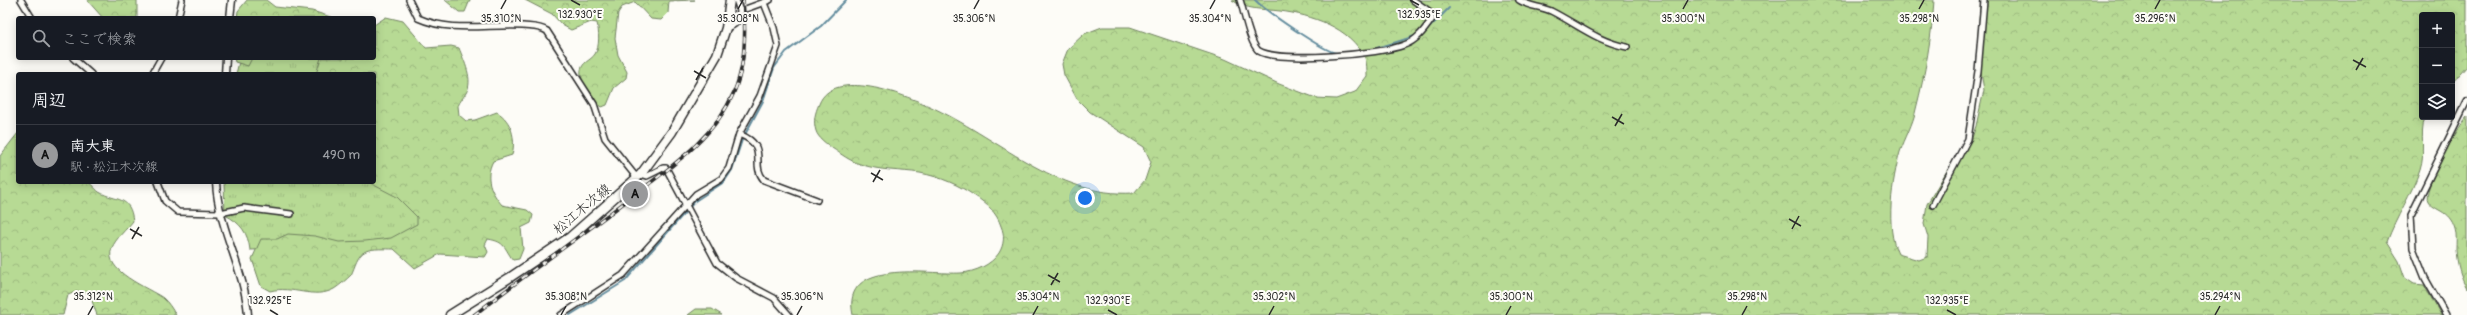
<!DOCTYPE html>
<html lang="ja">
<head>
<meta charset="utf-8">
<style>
  body { margin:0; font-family:Pangolin,"Klee One",sans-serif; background:#20242c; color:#f1f3f6 }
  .controls { position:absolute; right:12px; top:12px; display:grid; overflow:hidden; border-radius:4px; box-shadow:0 2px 10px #0003 }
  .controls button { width:36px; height:36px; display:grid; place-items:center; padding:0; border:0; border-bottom:1px solid #363941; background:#171b24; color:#f1f3f6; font:20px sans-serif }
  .you { position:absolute; left:1085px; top:198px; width:14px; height:14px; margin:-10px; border:3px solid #fff; border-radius:50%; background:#1a73e8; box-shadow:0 0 0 6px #1a73e833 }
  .badge { display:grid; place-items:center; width:26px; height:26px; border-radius:50%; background:#98999b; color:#111; font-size:13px; font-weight:700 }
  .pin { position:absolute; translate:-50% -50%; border:2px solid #fff; box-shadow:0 1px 4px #0006 }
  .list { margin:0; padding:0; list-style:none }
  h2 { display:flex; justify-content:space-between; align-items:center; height:52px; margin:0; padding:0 16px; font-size:17px }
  h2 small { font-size:13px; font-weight:400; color:#9ea1a6 }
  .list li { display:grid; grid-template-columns:26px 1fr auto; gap:12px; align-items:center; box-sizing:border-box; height:60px; padding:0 16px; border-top:1px solid #363941 }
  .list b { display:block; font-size:15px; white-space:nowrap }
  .list p { margin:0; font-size:13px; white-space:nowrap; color:#9ea1a6 }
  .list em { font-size:13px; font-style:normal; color:#9ea1a6 }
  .icon { flex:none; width:22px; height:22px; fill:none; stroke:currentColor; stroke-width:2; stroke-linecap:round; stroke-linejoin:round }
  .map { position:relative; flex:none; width:2467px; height:315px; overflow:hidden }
  .search { position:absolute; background:#171b24; box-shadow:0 2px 10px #0003; left:16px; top:16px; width:360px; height:44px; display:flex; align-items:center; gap:10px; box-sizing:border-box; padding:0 14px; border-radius:4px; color:#9ea1a6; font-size:15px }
  .panel { position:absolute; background:#171b24; box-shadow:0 2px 10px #0003; left:16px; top:72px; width:360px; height:112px; border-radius:4px }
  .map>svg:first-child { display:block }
  .grass { fill:url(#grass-tufts); stroke:#718260 }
  .forest { fill:url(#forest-crowns); stroke:#718260 }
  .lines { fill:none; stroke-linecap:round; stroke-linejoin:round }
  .stream { stroke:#658e9f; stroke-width:2 }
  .minor-casing { stroke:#2b2b2b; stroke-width:8 }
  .tertiary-casing { stroke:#2b2b2b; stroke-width:9 }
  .primary-casing { stroke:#2b2b2b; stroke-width:11 }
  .minor { stroke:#fdfcf7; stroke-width:5 }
  .tertiary { stroke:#fdfcf7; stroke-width:6 }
  .primary { stroke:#fdfcf7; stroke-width:8 }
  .rail-casing { stroke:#2b2b2b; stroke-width:3.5 }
  .rail { stroke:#fdfcf7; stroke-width:2; stroke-dasharray:6; stroke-linecap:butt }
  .ticks { fill:none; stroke:#2b2b2b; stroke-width:1.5 }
  .labels { text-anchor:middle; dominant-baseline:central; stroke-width:4; stroke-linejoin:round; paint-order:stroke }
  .street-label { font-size:14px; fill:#2b2b2b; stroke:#fdfcf7 }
  .ticks-label { font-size:10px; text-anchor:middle; fill:#2b2b2b; stroke:#fdfcf7; stroke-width:4; stroke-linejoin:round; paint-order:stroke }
</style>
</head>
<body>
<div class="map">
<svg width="2467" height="315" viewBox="0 0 2467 315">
  <defs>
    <pattern id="grass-tufts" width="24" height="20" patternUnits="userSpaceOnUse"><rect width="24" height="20" fill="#b7da94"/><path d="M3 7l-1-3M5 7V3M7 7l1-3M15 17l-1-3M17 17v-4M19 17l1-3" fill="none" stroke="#9ebb80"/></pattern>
    <pattern id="forest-crowns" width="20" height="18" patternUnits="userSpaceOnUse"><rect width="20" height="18" fill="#b7da94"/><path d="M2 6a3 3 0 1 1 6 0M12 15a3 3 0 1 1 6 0" fill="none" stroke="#9ebb80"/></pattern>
  </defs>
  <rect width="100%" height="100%" fill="#fdfcf7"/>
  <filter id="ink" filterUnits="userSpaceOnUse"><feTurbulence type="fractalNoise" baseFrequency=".025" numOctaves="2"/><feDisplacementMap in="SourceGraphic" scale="8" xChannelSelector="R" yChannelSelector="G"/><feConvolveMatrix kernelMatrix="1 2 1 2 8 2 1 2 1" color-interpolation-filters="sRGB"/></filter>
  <g filter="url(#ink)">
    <path class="grass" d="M 240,58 L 331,58 L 328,74 L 236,74 Z
      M 224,182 L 374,182 L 416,198 L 426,229 L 362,247 L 250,250 C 248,233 241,223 225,215 Z"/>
    <path class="forest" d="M 87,0 L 137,0 L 137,18 L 103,18 Z
      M 247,0 L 266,0 L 275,7 L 312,11 L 334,18 L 237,18 L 238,11 Z
      M 445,0 L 470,0 L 465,12 L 459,12 Z
      M 525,0 L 695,0 L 669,1 L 668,13 L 661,20 L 651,19 L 635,2 L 622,7 L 618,13 L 615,38 L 618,55 L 627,72 L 626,78 L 614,88 L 607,105 L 602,107 C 593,101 576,78 582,67 C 584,62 592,59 595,54 C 600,47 599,31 597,23 L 591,22 L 571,30 L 562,25 L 552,14 Z
      M 1232,0 L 1934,0 C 1932,36 1925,74 1916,109 C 1913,124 1905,138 1900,152 C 1892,180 1885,228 1898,254 L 1919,260 L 1927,257 L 1928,237 L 1924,224 L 1927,204 L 1957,154 L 1971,141 L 1976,126 L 1984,90 L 1977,49 L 1980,7 L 1985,0 L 2467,0 L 2467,66 L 2452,83 L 2452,15 L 2422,15 L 2422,117 L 2425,117 C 2419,137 2426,151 2420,169 C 2412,194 2396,217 2387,242 L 2399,261 L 2405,278 L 2414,284 L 2424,285 L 2441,315 L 853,315 C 840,257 929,275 961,273 C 975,272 991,265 999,253 C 1004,245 1005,235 1001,226 C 997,213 987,204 975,196 C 959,185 941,177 920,173 C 901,170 879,171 860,164 C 850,161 841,154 832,148 C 827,144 818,138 816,131 C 813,121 815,113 819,104 C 833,67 905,95 929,106 C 997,136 1056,198 1134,193 L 1145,180 L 1151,162 L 1144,147 L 1090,112 L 1077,99 L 1064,75 L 1062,64 L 1068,49 L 1084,34 L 1102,27 L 1130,27 L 1225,59 L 1279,84 L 1316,98 L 1336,99 L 1355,92 L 1367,76 C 1367,70 1367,63 1365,58 C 1350,27 1311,15 1280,11 C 1264,9 1245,10 1232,0 Z
      M 386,17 L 403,21 L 426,48 L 451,46 L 459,48 C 464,61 474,80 466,93 C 463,98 460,101 458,106 L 459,115 L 466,121 L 475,120 L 497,112 C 512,121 516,139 512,155 L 493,161 C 484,178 491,192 502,205 L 527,210 L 533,215 L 531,223 L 521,228 L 523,249 L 519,259 L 513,260 C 504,248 506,242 488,239 L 485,245 L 488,252 L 485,257 L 440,254 L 415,268 L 394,249 C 385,249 373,248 366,251 C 357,255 355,267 351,275 C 347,279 339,286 334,289 C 314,300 292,285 270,291 L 261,286 L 252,259 L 261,239 L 277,239 L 288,234 L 315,236 L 339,242 L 365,241 L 391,238 L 417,224 L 417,217 L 397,197 L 368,182 L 374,182 L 374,74 L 316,74 L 321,58 L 374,58 L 374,25 Z
      M 234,58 L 252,58 L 248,66 L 235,62 Z
      M 2467,117 L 2467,288 C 2460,276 2457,263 2456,250 C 2456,243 2457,235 2455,229 C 2449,209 2435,212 2428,201 C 2421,191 2458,127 2467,117 Z
      M 18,133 L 18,182 C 32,182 77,179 87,182 C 91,183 95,189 99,192 C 117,202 130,195 133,221 C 127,229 115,239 112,248 C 102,271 149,288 163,298 C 168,302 172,309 176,315 L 97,315 L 92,301 L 86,293 L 78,291 L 68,295 L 63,315 L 0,315 L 0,156 Z
      M 696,309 L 712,309 L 722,315 L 688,315 Z"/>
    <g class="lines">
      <path class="stream" d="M 1255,0 C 1266,11 1324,52 1337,53 C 1364,54 1390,44 1415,36
        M 1423,34 L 1449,8
        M 570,315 L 625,281 L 695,201 L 724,182 L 732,170 L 742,140 L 763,101 L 774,68 L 786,52 L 821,26 L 846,0"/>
      <defs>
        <path id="minor" d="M 21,0 L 32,18
          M 409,0 L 418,18 C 451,33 488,24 523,26 C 531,27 539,26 547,31 L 594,104 L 605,138 L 637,178
          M 736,0 L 740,11 L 770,0
          M 1240,0 C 1244,11 1250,45 1259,51 C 1279,63 1382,54 1404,45 C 1417,41 1425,29 1432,19 L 1429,11 L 1413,0
          M 1519,0 C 1529,7 1540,6 1551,11 C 1577,24 1598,42 1627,47
          M 178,18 L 182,0
          M 726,28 C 737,25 738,21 740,11
          M 73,58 L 91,74
          M 152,74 L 161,58
          M 739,134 C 771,147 749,163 764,180 L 817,200
          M 641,174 L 647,176 L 663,168 L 666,168 L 717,263 L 736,278 L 774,298 L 789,315
          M 158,182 L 165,201 L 178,212 L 220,213 L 244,208 L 291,214
          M 1933,205 L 1968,139 L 1978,71 L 1984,0
          M 561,315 L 623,275 L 696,194 L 721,179 L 729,168 L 739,134 L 760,96 L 778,46 L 774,28 L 764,3
          M 2446,315 L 2425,278 L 2413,248 L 2411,215 L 2467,101"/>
        <path id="tertiary" d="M 230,18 L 232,0
          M 225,74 L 226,58
          M 216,182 C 218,229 245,269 248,315"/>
        <path id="primary" d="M 450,315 L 509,278 L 570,237 L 641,174 L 672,132 L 717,55 L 726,28 L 730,0"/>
      </defs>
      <use href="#minor" class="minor-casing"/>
      <use href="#tertiary" class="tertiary-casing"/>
      <use href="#primary" class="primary-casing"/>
      <use href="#minor" class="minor"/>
      <use href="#tertiary" class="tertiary"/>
      <use href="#primary" class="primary"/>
      <defs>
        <path id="rail" d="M 474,315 C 525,275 578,238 629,199 C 668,169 714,139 734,92 C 746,64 746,30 743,0"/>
      </defs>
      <use href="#rail" class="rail-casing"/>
      <use href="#rail" class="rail"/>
    </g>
  </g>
  <path class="ticks" d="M 571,0 L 580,5M 1410,0 L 1419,5M 501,9 L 506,0M 738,9 L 743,0M 974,9 L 979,0M 1210,9 L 1215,0M 1683,9 L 1688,0M 1919,9 L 1924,0M 2155,9 L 2160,0M 2353,60 L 2366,67M 2356,70 L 2363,58M 694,71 L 706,78M 696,80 L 703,68M 1612,117 L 1624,124M 1615,126 L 1622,114M 871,173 L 883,180M 873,182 L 880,170M 1789,219 L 1801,226M 130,229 L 142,236M 1792,229 L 1799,216M 132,239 L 139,227M 1048,275 L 1060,282M 1051,285 L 1058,273M 270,310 L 278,315M 1108,310 L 1117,315M 1947,310 L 1956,315M 88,315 L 93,306M 561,315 L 566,306M 797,315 L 802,306M 1033,315 L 1038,306M 1269,315 L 1274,306M 1506,315 L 1511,306M 1742,315 L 1747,306M 2215,315 L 2220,306"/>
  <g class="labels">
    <g class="street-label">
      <text transform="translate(582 209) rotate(-40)">松江木次線</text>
    </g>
  </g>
  <g class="ticks-label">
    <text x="580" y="18">132.930°E</text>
    <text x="1419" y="18">132.935°E</text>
    <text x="2155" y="22">35.296°N</text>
    <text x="501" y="22">35.310°N</text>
    <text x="738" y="22">35.308°N</text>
    <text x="974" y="22">35.306°N</text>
    <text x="1210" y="22">35.304°N</text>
    <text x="1919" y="22">35.298°N</text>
    <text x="1683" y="22">35.300°N</text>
    <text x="93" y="300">35.312°N</text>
    <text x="566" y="300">35.308°N</text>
    <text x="802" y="300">35.306°N</text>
    <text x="1038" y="300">35.304°N</text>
    <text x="1274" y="300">35.302°N</text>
    <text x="1511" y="300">35.300°N</text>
    <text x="1747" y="300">35.298°N</text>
    <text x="2220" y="300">35.294°N</text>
    <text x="270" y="304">132.925°E</text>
    <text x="1108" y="304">132.930°E</text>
    <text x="1947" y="304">132.935°E</text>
  </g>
</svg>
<div class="controls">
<button>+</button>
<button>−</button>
<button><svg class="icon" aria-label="layers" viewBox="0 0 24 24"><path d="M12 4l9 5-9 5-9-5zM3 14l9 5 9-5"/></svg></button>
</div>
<div class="you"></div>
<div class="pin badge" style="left:635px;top:194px">A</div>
<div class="search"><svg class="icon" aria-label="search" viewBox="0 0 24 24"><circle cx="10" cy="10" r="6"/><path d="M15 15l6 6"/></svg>ここで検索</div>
<section class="panel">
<h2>周辺<small></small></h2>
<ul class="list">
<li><span class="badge">A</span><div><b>南大東</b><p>駅 · 松江木次線</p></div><em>490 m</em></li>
</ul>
</section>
</div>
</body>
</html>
